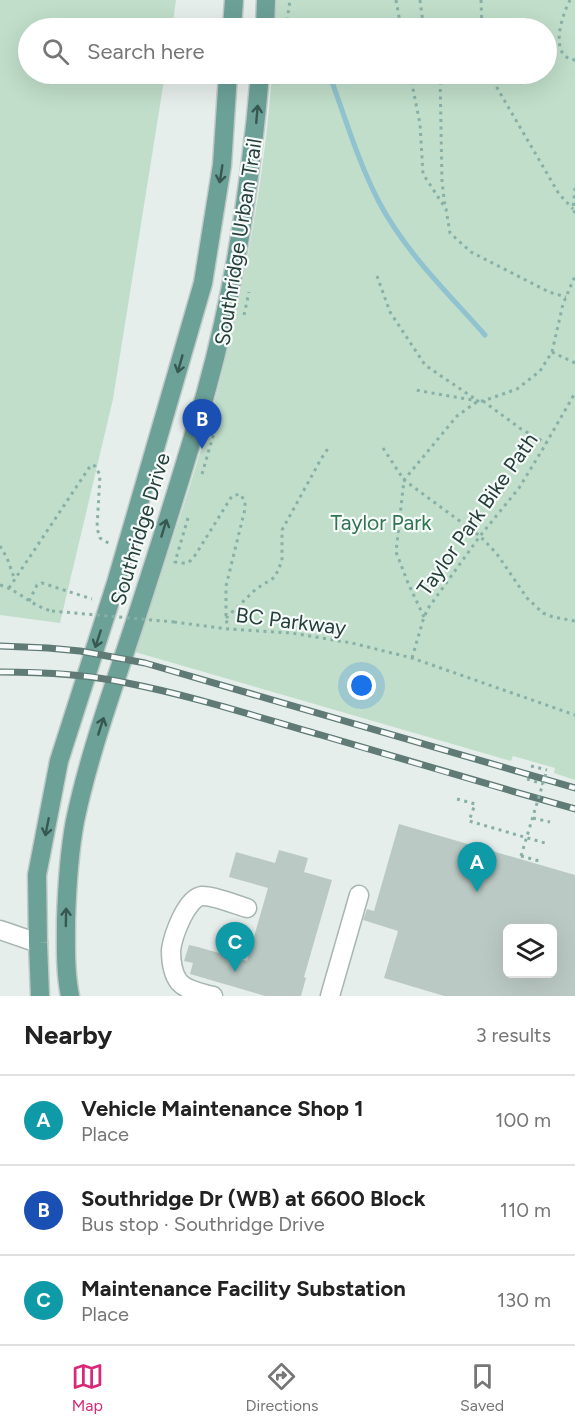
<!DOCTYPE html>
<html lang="en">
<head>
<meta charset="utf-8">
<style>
  body { margin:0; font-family:Figtree,sans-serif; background:#f2f2f2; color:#222 }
  .controls { position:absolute; right:18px; bottom:18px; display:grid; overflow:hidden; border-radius:9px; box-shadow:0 6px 24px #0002 }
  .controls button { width:54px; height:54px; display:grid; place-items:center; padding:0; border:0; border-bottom:2px solid #e0e0e0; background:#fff; color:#222; font:30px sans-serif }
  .you { position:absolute; left:362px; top:686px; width:21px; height:21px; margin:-15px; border:4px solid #fff; border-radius:50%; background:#1a73e8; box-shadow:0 0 0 9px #1a73e833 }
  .badge { display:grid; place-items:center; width:39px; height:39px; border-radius:50%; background:#db2777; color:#fff; font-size:20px; font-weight:700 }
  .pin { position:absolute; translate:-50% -50px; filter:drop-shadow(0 2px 3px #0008) }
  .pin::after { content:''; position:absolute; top:32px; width:21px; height:18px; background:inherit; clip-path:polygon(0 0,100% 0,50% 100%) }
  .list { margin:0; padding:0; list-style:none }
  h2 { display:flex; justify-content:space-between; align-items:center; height:78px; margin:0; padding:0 24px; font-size:26px }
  h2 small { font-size:20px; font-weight:400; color:#767676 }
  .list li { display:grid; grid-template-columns:39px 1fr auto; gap:18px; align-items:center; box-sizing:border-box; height:90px; padding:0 24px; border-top:2px solid #e0e0e0 }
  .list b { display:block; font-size:22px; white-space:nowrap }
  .list p { margin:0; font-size:20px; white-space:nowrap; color:#767676 }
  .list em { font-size:20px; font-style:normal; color:#767676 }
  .icon { flex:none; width:33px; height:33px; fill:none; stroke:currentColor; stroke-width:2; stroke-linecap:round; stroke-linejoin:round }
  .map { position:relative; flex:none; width:575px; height:996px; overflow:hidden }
  .search { position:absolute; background:#fff; box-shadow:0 6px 24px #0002; left:18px; right:18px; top:18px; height:66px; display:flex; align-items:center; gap:15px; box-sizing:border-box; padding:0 21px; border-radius:33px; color:#767676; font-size:22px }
  .sheet { height:348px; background:#fff }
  nav { display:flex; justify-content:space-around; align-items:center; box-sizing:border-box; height:84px; border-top:2px solid #e0e0e0; background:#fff; font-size:16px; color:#767676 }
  nav a { display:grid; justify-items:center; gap:3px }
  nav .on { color:#db2777 }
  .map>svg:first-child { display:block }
  .green { fill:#c0deca }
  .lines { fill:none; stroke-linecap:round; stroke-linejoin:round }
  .stream { stroke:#91c2d0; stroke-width:5 }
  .building { fill:#bbc9c4; fill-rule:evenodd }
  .minor-casing { stroke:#a8b6b2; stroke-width:21 }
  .major-casing { stroke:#c2cac8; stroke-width:21 }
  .path { stroke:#88b0a6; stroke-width:3; stroke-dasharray:3 4.5; stroke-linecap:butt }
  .minor { stroke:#fff; stroke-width:18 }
  .major { stroke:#6ca197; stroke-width:18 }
  .rail-casing { stroke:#607b75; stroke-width:7 }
  .rail { stroke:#f6faf9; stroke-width:4.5; stroke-dasharray:14; stroke-linecap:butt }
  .path-bridge { stroke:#88b0a6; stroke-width:3; stroke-dasharray:3 4.5; stroke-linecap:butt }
  .oneway { stroke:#375851 }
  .labels { text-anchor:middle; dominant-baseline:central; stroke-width:4.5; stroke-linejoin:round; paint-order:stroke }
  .street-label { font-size:21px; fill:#25403a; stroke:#f6faf9 }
  .park-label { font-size:21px; fill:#317550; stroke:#f6faf9 }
</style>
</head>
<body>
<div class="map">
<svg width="575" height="996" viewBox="0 0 575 996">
  <rect width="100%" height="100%" fill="#e6eeeb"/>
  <path class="green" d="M 0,0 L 176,0 L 172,28 L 28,28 L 28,74 L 165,74 L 113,399 L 60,623 L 0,615 Z
    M 276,0 L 575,0 L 575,780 L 554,773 L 555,768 L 513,756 L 511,761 L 135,652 C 163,568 192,485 215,400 C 243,293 264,184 272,74 L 546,74 L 546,28 L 275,28 Z"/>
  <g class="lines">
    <path class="stream" d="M 329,74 C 345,116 358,162 379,202 C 406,253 448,293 485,335"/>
  </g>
  <path class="building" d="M 399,824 L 575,875 L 575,996 L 444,996 L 384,978 L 398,931 L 363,920 L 367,909 L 374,911 ZM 507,928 L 552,928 L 552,974 L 507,974 Z
    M 279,850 L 308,858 L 304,872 L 332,880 L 304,977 L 306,978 L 301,996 L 265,996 L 190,974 L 193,963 L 184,961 L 189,945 L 198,947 L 247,961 L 268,888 L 229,877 L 236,852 L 275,863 Z"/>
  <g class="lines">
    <defs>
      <path id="minor" d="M 0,930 L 38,943
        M 213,996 C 202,993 187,991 179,982 C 173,974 171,960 171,950 C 173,936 186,898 202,896 C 212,895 237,905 247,908
        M 330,996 L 359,895"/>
      <path id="major" d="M 232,28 L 234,0
        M 265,28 L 266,0
        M 40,996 L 38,943 L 37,875 L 59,761 L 116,583 L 203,283 L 222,165 L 228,74
        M 70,996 C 65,971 66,946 66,920 C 67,887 69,853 75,821 C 89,754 113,689 134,625 C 159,548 184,470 206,392 C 235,288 251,181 260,74"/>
    </defs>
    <use href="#minor" class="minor-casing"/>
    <use href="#major" class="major-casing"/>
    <path class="path" d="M 396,0 L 401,28
      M 420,0 L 423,23 L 425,28
      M 481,0 L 482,28
      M 570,0 C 562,15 548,57 575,60
      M 286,28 L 290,0
      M 410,74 L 420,124 L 423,174 L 446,209 L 450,233 L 471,252 L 549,292 L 566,297
      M 440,74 L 442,182 L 445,206
      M 489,74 L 559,194 L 573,209
      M 278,84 L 279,74
      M 575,188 L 573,209 L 575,213
      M 377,276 L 390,312 L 425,365 L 478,401 L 415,390
      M 244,315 L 249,292
      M 552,352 L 575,363
      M 483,401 L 521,429 L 546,443
      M 383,448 L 404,480 L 480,536 L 497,554 L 527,598 L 543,613 L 553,617 L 575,621
      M 202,474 L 220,412
      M 188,518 L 175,562 C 187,564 189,564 196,554 L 232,496 L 240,494 L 245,501 L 245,509 L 226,586 L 226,618 L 228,629
      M 0,546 L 7,558 L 15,580
      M 0,585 C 20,591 31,606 52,611
      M 9,588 L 91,465 L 95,466 L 100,475 L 97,528 L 100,538 L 110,544
      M 29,601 L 37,585 L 42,583 L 92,599
      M 424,617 L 408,583 L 396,552 L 404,480 L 457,416 L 478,401 L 483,401 L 517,389 L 540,371 L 552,352 L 563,304 L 575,276
      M 226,618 L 256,589 L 275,577 L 282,561 L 282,530 L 321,459 L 329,447
      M 174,622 L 228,629 L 291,633 L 352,643 L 412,658 L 575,715
      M 412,658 L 424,617 L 429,607 L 480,536 L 519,488 L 541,452 L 575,393
      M 531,766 L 547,770
      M 527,779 L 543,784
      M 457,799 L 475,804 L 469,821 L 545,843
      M 533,818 L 550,822
      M 521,856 L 539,861"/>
    <use href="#minor" class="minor"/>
    <use href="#major" class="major"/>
    <defs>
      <path id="rail" d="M 0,646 L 48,648 L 80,651 L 145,663 L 575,788
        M 0,672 C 43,672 85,674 127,683 C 193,696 257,717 321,735 C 405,760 490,785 575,809"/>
    </defs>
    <use href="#rail" class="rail-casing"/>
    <use href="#rail" class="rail"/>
    <path class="path-bridge" d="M 52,611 L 174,622
      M 521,856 L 547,770"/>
  </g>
  <defs><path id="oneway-shaft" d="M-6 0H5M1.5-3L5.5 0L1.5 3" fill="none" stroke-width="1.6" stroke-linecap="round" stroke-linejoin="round" transform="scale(1.5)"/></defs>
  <g class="oneway">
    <use href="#oneway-shaft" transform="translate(257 114) rotate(-85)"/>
    <use href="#oneway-shaft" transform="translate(221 174) rotate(99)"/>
    <use href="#oneway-shaft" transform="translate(180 364) rotate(106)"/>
    <use href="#oneway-shaft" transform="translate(164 528) rotate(-73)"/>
    <use href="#oneway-shaft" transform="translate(98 639) rotate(108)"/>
    <use href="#oneway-shaft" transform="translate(101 726) rotate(-72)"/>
    <use href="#oneway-shaft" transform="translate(47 827) rotate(101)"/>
    <use href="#oneway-shaft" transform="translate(66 917) rotate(-89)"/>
  </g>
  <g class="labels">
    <g class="street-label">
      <text transform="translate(238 242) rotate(-81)">Southridge Urban Trail</text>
      <text transform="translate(477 514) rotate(-55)">Taylor Park Bike Path</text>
      <text transform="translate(140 529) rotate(-73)">Southridge Drive</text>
      <text transform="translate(291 621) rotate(7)">BC Parkway</text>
    </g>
    <g class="park-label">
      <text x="381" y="522">Taylor Park</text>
    </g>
  </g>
</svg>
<div class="controls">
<button><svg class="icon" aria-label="layers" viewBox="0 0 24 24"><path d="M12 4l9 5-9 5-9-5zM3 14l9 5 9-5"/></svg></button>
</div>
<div class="you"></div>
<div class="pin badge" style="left:477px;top:892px;background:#0f9aa8">A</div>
<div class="pin badge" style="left:202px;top:449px;background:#1a4fb4">B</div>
<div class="pin badge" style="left:235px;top:972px;background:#0f9aa8">C</div>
<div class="search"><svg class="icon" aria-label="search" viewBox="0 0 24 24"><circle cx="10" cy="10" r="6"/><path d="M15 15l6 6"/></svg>Search here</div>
</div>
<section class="sheet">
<h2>Nearby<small>3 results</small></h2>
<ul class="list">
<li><span class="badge" style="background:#0f9aa8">A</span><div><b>Vehicle Maintenance Shop 1</b><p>Place</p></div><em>100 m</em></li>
<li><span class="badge" style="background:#1a4fb4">B</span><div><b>Southridge Dr (WB) at 6600 Block</b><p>Bus stop · Southridge Drive</p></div><em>110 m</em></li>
<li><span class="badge" style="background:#0f9aa8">C</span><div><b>Maintenance Facility Substation</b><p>Place</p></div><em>130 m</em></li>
</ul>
</section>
<nav>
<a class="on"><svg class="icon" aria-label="map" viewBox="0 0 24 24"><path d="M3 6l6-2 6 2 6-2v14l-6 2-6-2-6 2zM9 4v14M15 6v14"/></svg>Map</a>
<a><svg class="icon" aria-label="directions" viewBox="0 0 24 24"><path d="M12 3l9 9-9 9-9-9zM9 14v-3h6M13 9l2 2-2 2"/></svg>Directions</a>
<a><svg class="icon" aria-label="saved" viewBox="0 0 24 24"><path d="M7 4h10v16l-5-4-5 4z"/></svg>Saved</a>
</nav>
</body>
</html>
